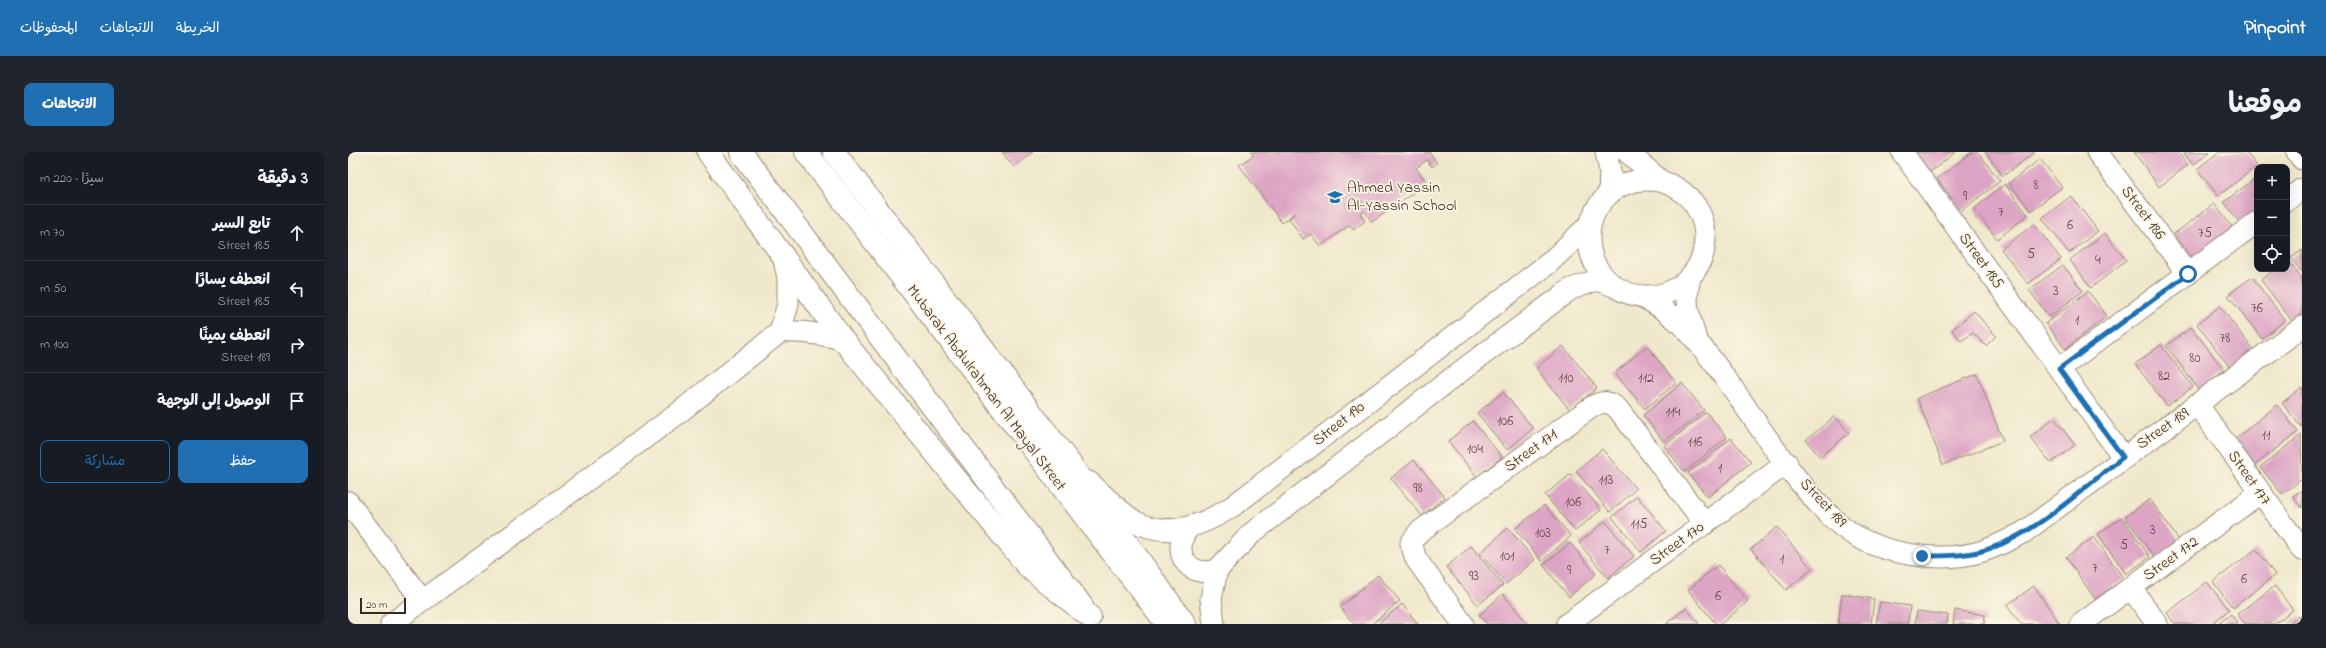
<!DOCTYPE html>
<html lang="ar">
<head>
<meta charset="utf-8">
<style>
  body { margin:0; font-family:"Indie Flower","Playpen Sans Arabic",sans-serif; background:#20242c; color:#f1f3f6; direction:rtl }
  .controls { position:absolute; right:12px; top:12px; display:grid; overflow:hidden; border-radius:8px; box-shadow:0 4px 16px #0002 }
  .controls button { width:36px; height:36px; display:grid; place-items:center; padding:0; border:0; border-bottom:1px solid #363941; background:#171b24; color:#f1f3f6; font:20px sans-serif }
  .scale { position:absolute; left:12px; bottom:10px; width:46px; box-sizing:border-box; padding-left:4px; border:2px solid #3b2a1e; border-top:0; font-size:11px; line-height:14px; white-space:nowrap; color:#3b2a1e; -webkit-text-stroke:3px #fcf5e5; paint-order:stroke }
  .stop { position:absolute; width:12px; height:12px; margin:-9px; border:3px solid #1f6fb2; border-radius:50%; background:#fff }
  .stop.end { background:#1f6fb2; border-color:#fff; box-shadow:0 1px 4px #0008 }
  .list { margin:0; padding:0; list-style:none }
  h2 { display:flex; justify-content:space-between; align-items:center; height:52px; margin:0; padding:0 16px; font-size:17px }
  h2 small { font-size:13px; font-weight:400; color:#9ea1a6 }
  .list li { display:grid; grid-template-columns:26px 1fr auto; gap:12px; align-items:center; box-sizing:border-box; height:56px; padding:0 16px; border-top:1px solid #363941 }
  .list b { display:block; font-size:15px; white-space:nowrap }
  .list p { margin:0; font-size:13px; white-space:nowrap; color:#9ea1a6 }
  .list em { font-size:13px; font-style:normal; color:#9ea1a6 }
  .actions { display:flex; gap:8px; padding:12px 16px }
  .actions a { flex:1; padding:9px 0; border:1px solid #1f6fb2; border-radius:8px; text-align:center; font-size:14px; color:#1f6fb2 }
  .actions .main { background:#1f6fb2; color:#fff }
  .icon { flex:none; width:22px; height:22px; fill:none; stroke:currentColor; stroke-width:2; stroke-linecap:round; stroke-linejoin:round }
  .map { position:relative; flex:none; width:1954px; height:472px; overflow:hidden; direction:ltr; border-radius:8px }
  header { display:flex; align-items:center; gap:24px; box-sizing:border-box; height:56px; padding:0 20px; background:#1f6fb2; color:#fff }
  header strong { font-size:19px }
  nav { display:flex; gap:22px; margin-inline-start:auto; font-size:14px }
  .intro { display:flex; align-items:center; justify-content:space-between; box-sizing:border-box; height:96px; padding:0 24px }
  h1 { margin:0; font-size:28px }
  .button { padding:10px 18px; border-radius:8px; background:#1f6fb2; color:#fff; font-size:14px; font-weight:700 }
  main { display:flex; gap:24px; padding:0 24px }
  aside { flex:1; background:#171b24; border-radius:8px; box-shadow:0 4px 16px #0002 }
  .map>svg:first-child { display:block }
  .building { fill:#dda5c5 }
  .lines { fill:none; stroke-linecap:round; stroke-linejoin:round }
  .minor-casing { stroke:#958974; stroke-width:23 }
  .major-casing { stroke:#958974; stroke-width:24 }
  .highway-casing { stroke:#958974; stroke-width:24 }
  .minor { stroke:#fff; stroke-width:21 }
  .major { stroke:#fff; stroke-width:22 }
  .highway { stroke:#fff; stroke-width:22 }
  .route { stroke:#1f6fb2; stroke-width:5 }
  .labels { text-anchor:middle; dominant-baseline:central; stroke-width:3.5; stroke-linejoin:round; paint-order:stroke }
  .number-label { font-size:14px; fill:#644948 }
  .poi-label { font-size:16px; fill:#3b2a1e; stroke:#fcf5e5; text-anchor:start }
  .street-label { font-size:16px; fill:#3b2a1e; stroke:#fcf5e5 }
</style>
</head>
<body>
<header>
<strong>Pinpoint</strong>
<nav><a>الخريطة</a><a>الاتجاهات</a><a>المحفوظات</a></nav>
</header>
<div class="intro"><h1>موقعنا</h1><a class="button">الاتجاهات</a></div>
<main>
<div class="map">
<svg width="1954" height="472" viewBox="0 0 1954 472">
  <rect width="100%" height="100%" fill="#fcf5e5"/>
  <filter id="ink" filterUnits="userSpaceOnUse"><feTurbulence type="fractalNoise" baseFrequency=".025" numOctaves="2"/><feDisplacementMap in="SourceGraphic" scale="8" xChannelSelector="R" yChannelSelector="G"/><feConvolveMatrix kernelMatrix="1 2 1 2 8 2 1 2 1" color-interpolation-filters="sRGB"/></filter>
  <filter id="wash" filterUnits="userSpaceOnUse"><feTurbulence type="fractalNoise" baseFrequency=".012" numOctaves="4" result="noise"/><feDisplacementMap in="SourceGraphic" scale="16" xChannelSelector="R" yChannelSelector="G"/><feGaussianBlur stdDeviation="0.9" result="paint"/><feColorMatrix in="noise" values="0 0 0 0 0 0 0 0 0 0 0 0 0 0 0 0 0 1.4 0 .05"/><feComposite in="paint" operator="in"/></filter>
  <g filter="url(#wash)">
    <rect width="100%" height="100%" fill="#efe8cb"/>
    <g id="blocks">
      <path class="building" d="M 654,0 L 685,0 L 666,15 Z
        M 903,0 L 1081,0 L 1089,11 L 1084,15 L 1079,8 L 1068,16 L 1079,31 L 1024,70 L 1017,59 L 1012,62 L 1017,69 L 1005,78 L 1002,73 L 972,94 L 963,82 L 955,87 L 941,67 L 947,61 L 934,71 L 891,13 L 906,3 Z
        M 1565,0 L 1608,0 L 1581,21 Z
        M 1624,0 L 1630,0 L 1652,29 L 1613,59 L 1589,27 Z
        M 1637,0 L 1687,0 L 1655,24 Z
        M 1786,0 L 1830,0 L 1840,13 L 1811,35 Z
        M 1835,0 L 1862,0 L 1845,13 Z
        M 1871,0 L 1898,0 L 1909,14 L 1870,44 L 1849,17 Z
        M 1692,7 L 1714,35 L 1683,59 L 1661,31 Z
        M 1909,25 L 1909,66 L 1896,76 L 1876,50 Z
        M 1657,32 L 1680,63 L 1649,87 L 1626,57 Z
        M 1723,44 L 1750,79 L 1721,101 L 1694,66 Z
        M 1866,52 L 1888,80 L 1848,111 L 1826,82 Z
        M 1686,72 L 1713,107 L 1680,132 L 1653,97 Z
        M 1757,81 L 1778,108 L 1743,136 L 1722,108 Z
        M 1954,98 L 1954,120 L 1943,106 Z
        M 1939,107 L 1954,126 L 1954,162 L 1944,169 L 1913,128 L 1927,117 L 1939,117 Z
        M 1715,113 L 1735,139 L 1701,165 L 1681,138 Z
        M 1904,125 L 1937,168 L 1914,187 L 1880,143 Z
        M 1740,139 L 1759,164 L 1717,197 L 1698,171 Z
        M 1872,154 L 1906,199 L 1883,217 L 1849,172 Z
        M 1626,159 L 1648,184 L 1638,194 L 1625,181 L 1613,189 L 1604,178 Z
        M 1843,175 L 1876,218 L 1851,238 L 1818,194 Z
        M 1813,193 L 1845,235 L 1819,254 L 1787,212 Z
        M 1215,194 L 1249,236 L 1222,258 L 1188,216 Z
        M 1299,194 L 1328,231 L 1297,257 L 1267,221 Z
        M 1629,222 L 1655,289 L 1595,313 L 1569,246 Z
        M 1334,231 L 1356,258 L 1316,290 L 1295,263 Z
        M 1954,235 L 1954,274 L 1953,275 L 1934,251 Z
        M 1155,240 L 1185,276 L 1159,298 L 1129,261 Z
        M 1929,253 L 1950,280 L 1907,313 L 1887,287 Z
        M 1358,260 L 1379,285 L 1337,320 L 1316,294 Z
        M 1487,264 L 1501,281 L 1472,305 L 1458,288 Z
        M 1706,266 L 1727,293 L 1703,311 L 1682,285 Z
        M 1125,269 L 1154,305 L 1129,325 L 1100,289 Z
        M 1953,283 L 1954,327 L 1934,342 L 1912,315 Z
        M 1383,286 L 1403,310 L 1360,345 L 1340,321 Z
        M 1254,297 L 1288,337 L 1262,360 L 1228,319 Z
        M 1066,308 L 1097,345 L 1074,364 L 1043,326 Z
        M 1223,322 L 1253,358 L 1227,379 L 1197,343 Z
        M 1954,338 L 1954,356 L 1945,344 Z
        M 1289,344 L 1318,379 L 1293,400 L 1264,365 Z
        M 1802,347 L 1832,390 L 1808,407 L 1777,365 Z
        M 1196,353 L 1223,384 L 1194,409 L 1167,377 Z
        M 1774,365 L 1802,405 L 1778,422 L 1750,382 Z
        M 1257,369 L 1286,404 L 1260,426 L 1231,391 Z
        M 1429,375 L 1464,417 L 1438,438 L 1403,397 Z
        M 1160,376 L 1187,408 L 1158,432 L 1132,401 Z
        M 1746,385 L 1776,427 L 1747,447 L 1718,405 Z
        M 1222,391 L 1248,422 L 1221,445 L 1195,413 Z
        M 1123,394 L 1155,433 L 1130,453 L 1098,415 Z
        M 1908,397 L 1927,423 L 1885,456 L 1865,430 Z
        M 1370,413 L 1400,449 L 1373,472 L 1368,472 L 1340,438 Z
        M 1030,423 L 1052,449 L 1024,472 L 1006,472 L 992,455 Z
        M 1859,430 L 1881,458 L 1863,472 L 1827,472 L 1819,461 Z
        M 1686,434 L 1712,472 L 1673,472 L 1659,453 Z
        M 1927,434 L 1945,458 L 1926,472 L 1897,472 L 1889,462 Z
        M 1155,442 L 1180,472 L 1139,472 L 1131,463 Z
        M 1494,442 L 1526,447 L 1523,472 L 1490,472 Z
        M 1532,450 L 1562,454 L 1560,472 L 1528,472 Z
        M 1054,452 L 1070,472 L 1030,472 Z
        M 1338,456 L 1351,472 L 1318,472 Z
        M 1607,458 L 1637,463 L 1636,472 L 1605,472 Z
        M 1569,459 L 1600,463 L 1599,472 L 1567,472 Z
        M 1883,462 L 1890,472 L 1870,472 Z
        M 1951,464 L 1954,472 L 1940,472 Z"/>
    </g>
  </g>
  <g filter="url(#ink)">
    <use href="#blocks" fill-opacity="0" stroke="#958974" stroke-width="1"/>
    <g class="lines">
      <defs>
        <path id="minor" d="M 1258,0 L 1262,19 L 1261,42
          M 1279,0 L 1313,29
          M 1554,0 L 1775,305
          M 1749,0 L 1840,122
          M 1949,0 L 1954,7
          M1241 86a58 58 0 1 1 116 0a58 58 0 1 1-116 0Z
          M 1939,48 L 1954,37
          M 1342,126 C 1336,150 1340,161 1347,184
          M 1292,144 C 1330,161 1354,194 1378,227 C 1411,273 1453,342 1496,376 C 1531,403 1593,412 1635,399 C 1650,394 1663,387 1676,380 L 1954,175
          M 432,180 C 455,179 473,181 495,188
          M 1711,217 L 1909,70
          M 1849,252 L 1954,398
          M 741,330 C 756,343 771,360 788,370 C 822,387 856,373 885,354 L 1201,111 L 1243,71
          M 0,350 L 74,448
          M 841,375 C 822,399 839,427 869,418
          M 1783,436 L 1809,472
          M 43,472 L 328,263 L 432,180 L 440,152 L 440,126 L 435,103
          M 866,472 L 863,447 L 869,418 L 904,381 L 1117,216 L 1223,137 L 1249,128 L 1266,134
          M 1115,472 L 1068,407 L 1063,391 L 1071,380 L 1245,254 C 1256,249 1261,249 1270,257 L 1357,372
          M 1219,472 L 1439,311
          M 1733,472 L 1912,341"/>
        <path id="major" d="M 393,0 L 734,454
          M 458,0 L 819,472"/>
        <path id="highway" d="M 360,0 L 495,188 L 681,416 L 742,465
          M 486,0 L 723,313 L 837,472"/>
      </defs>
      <use href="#minor" class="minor-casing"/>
      <use href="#major" class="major-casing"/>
      <use href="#highway" class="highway-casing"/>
      <use href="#minor" class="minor"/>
      <use href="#major" class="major"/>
      <use href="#highway" class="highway"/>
    </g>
  </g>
  <g class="lines" filter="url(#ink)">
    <path class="route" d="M 1574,404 C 1593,404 1615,404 1634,399 C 1685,385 1734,337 1775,305 L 1711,217 L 1840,122"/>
  </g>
  <defs>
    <symbol id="school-bare" viewBox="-9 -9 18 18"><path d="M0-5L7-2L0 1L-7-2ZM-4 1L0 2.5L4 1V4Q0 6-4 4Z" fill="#1f6fb2" stroke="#fcf5e5" stroke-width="2.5" paint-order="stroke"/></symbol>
  </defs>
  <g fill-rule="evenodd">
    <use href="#school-bare" x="976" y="34" width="22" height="22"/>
  </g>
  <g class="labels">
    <g class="number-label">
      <text x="1688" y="33">8</text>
      <text x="1617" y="44">9</text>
      <text x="1653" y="60">7</text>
      <text x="1722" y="73">6</text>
      <text x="1857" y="81">75</text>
      <text x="1683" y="102">5</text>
      <text x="1750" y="108">4</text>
      <text x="1708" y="139">3</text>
      <text x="1909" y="156">76</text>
      <text x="1729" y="168">1</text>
      <text x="1877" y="186">78</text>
      <text x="1847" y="206">80</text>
      <text x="1816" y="224">82</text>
      <text x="1218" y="226">110</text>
      <text x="1298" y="226">112</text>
      <text x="1325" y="260">114</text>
      <text x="1157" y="269">106</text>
      <text x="1918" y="283">11</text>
      <text x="1347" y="290">116</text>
      <text x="1127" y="297">104</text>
      <text x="1372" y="316">1</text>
      <text x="1258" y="328">113</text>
      <text x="1070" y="336">98</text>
      <text x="1225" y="350">106</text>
      <text x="1291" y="372">115</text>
      <text x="1805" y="378">3</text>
      <text x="1195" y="381">103</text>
      <text x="1776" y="393">5</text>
      <text x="1259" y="398">7</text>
      <text x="1159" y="404">101</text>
      <text x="1434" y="407">1</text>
      <text x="1747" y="416">7</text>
      <text x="1221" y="418">9</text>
      <text x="1126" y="424">93</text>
      <text x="1896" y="427">6</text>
      <text x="1370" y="444">6</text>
    </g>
    <g class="poi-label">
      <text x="999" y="36">Ahmed Yassin<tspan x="999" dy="18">Al-Yassin School</tspan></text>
    </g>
    <g class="street-label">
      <text transform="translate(1795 61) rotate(53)">Street 186</text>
      <text transform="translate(1633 109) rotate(54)">Street 185</text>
      <text transform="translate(638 236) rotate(53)">Mubarak Abdulrahman Al Mayal Street</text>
      <text transform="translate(991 272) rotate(-38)">Street 190</text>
      <text transform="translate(1815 277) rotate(-35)">Street 189</text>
      <text transform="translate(1183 299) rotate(-36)">Street 171</text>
      <text transform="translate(1901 326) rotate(55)">Street 177</text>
      <text transform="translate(1475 351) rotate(47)">Street 189</text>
      <text transform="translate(1329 392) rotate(-36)">Street 170</text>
      <text transform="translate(1823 407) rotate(-36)">Street 172</text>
    </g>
  </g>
</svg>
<div class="controls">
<button>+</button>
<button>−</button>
<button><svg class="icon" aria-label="locate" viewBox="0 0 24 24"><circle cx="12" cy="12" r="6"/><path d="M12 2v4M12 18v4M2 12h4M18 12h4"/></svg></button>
</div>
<div class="scale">20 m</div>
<div class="stop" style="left:1840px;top:122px"></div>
<div class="stop end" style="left:1574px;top:404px"></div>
</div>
<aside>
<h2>3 دقيقة<small>سيرًا · 220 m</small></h2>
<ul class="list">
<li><svg class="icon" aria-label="ahead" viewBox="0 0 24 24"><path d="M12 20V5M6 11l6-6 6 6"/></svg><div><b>تابع السير</b><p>Street 185</p></div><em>70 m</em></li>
<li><svg class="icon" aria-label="left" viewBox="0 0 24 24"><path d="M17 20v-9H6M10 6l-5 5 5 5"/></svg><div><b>انعطف يسارًا</b><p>Street 185</p></div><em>50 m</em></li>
<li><svg class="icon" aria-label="right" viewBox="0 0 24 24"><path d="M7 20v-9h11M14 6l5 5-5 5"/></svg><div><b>انعطف يمينًا</b><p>Street 189</p></div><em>100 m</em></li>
<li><svg class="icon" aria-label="arrive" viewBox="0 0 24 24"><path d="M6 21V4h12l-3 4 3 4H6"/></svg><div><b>الوصول إلى الوجهة</b></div></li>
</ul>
<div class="actions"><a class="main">حفظ</a><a>مشاركة</a></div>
</aside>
</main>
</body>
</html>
